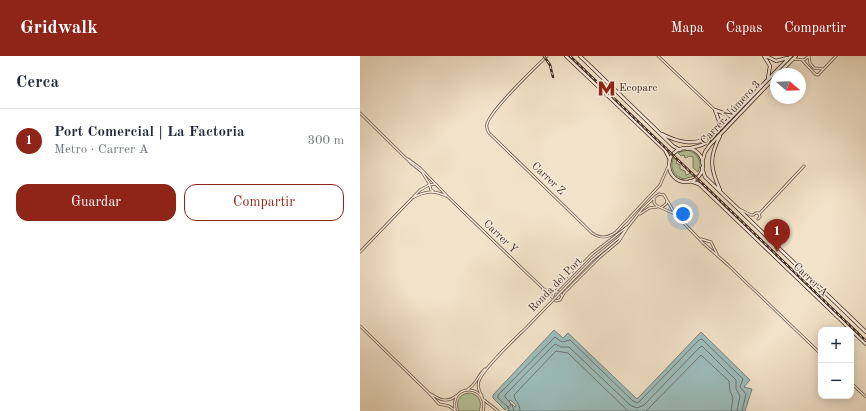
<!DOCTYPE html>
<html lang="es">
<head>
<meta charset="utf-8">
<style>
  body { margin:0; font-family:"Old Standard TT",serif; background:#f6f6f7; color:#1f2937 }
  .controls { position:absolute; right:12px; bottom:12px; display:grid; overflow:hidden; border-radius:8px; box-shadow:0 2px 10px #0003 }
  .controls button { width:36px; height:36px; display:grid; place-items:center; padding:0; border:0; border-bottom:1px solid #e0e1e3; background:#fff; color:#1f2937; font:20px sans-serif }
  .compass { position:absolute; left:410px; top:12px; width:36px; height:36px; border-radius:50%; background:#fff; box-shadow:0 2px 10px #0003; rotate:109deg }
  .you { position:absolute; left:323px; top:158px; width:14px; height:14px; margin:-10px; border:3px solid #fff; border-radius:50%; background:#1a73e8; box-shadow:0 0 0 6px #1a73e833 }
  .badge { display:grid; place-items:center; width:26px; height:26px; border-radius:50%; background:#8f2418; color:#fff; font-size:13px; font-weight:700 }
  .pin { position:absolute; translate:-50% -33px; filter:drop-shadow(0 1px 2px #0008) }
  .pin::after { content:''; position:absolute; top:21px; width:14px; height:12px; background:inherit; clip-path:polygon(0 0,100% 0,50% 100%) }
  .list { margin:0; padding:0; list-style:none }
  h2 { display:flex; justify-content:space-between; align-items:center; height:52px; margin:0; padding:0 16px; font-size:17px }
  h2 small { font-size:13px; font-weight:400; color:#747a83 }
  .list li { display:grid; grid-template-columns:26px 1fr auto; gap:12px; align-items:center; box-sizing:border-box; height:64px; padding:0 16px; border-top:1px solid #e0e1e3 }
  .list b { display:block; font-size:15px; white-space:nowrap }
  .list p { margin:0; font-size:13px; white-space:nowrap; color:#747a83 }
  .list em { font-size:13px; font-style:normal; color:#747a83 }
  .actions { display:flex; gap:8px; padding:12px 16px }
  .actions a { flex:1; padding:9px 0; border:1px solid #8f2418; border-radius:12px; text-align:center; font-size:14px; color:#8f2418 }
  .actions .main { background:#8f2418; color:#fff }
  .map { position:relative; flex:none; width:506px; height:355px; overflow:hidden }
  header { display:flex; align-items:center; gap:24px; box-sizing:border-box; height:56px; padding:0 20px; background:#8f2418; color:#fff }
  header strong { font-size:19px }
  nav { display:flex; gap:22px; margin-inline-start:auto; font-size:14px }
  main { display:flex }
  aside { flex:1; background:#fff }
  .map>svg:first-child { display:block }
  .green { fill:#b6c49a; stroke:#7c785e }
  .water { fill:#9cbdbc; stroke:#78837f }
  .lines { fill:none; stroke-linecap:round; stroke-linejoin:round }
  .shore { stroke:#707470; stroke-width:1 }
  .minor-casing { stroke:#6f5a4c; stroke-width:3 }
  .secondary-casing { stroke:#432c23; stroke-width:4 }
  .minor { stroke:#f7ecdc; stroke-width:1.5 }
  .secondary { stroke:#f7ecdc; stroke-width:2.5 }
  .rail-casing { stroke:#432c23; stroke-width:2.5 }
  .rail { stroke:#f7ecdc; stroke-width:1; stroke-dasharray:3; stroke-linecap:butt }
  .minor-bridge-casing { stroke:#6f5a4c; stroke-width:3; stroke-linecap:butt }
  .minor-bridge { stroke:#f7ecdc; stroke-width:1.5 }
  .labels { text-anchor:middle; dominant-baseline:central; stroke-width:3; stroke-linejoin:round; paint-order:stroke }
  .poi-label { font-size:11px; fill:#432c23; stroke:#f7ecdc; text-anchor:start }
  .street-label { font-size:11px; fill:#432c23; stroke:#f7ecdc }
</style>
</head>
<body>
<header>
<strong>Gridwalk</strong>
<nav><a>Mapa</a><a>Capas</a><a>Compartir</a></nav>
</header>
<main>
<aside>
<h2>Cerca<small></small></h2>
<ul class="list">
<li><span class="badge">1</span><div><b>Port Comercial | La Factoria</b><p>Metro · Carrer A</p></div><em>300 m</em></li>
</ul>
<div class="actions"><a class="main">Guardar</a><a>Compartir</a></div>
</aside>
<div class="map">
<svg width="506" height="355" viewBox="0 0 506 355">
  <rect width="100%" height="100%" fill="#f2e2c9"/>
  <filter id="stains"><feTurbulence type="fractalNoise" baseFrequency=".005" numOctaves="4"/><feColorMatrix values="0 0 0 0 .2 0 0 0 0 .09 0 0 0 0 .02 0 0 0 .5 -.17"/></filter>
  <radialGradient id="worn" r=".72"><stop offset=".6" stop-color="#630" stop-opacity="0"/><stop offset="1" stop-color="#630" stop-opacity=".3"/></radialGradient>
  <path class="green" d="M 326,94 C 338,96 343,106 338,116 L 333,112 L 333,101 L 330,100 L 325,102 L 324,99 L 321,100 L 318,97 Z
    M 314,101 L 317,105 L 316,107 L 320,109 L 320,113 L 325,115 L 326,119 L 329,118 L 330,116 L 334,120 L 324,123 C 313,120 309,111 314,101 Z
    M 108,337 C 118,337 123,345 119,355 L 99,355 C 95,346 99,339 108,337 Z"/>
  <path class="water" d="M 194,274 L 203,282 L 208,277 L 277,343 L 341,276 L 390,324 L 384,331 L 392,333 L 385,355 L 147,355 L 152,348 L 155,351 L 156,349 L 150,344 L 149,345 L 151,348 L 145,354 L 133,342 L 133,339 Z"/>
  <g class="lines">
    <path class="shore" d="M 149,355 L 148,351 L 138,342 L 138,339 L 195,281 L 202,286 L 210,284 L 273,345 L 277,347 L 280,345 L 339,284 L 342,283 L 383,323 L 380,331 L 386,338 L 382,355
      M 154,355 L 152,349 L 145,341 L 145,339 L 195,288 L 201,291 L 209,291 L 270,349 L 277,352 L 284,349 L 340,291 L 342,290 L 376,324 L 376,333 L 380,340 L 377,355
      M 160,355 C 160,347 154,344 154,339 L 196,295 L 208,297 L 268,355
      M 286,355 L 341,299 L 369,325 L 370,335 L 373,342 L 371,355"/>
    <defs>
      <path id="minor" d="M 187,0 C 174,13 131,53 127,68 C 126,72 127,74 129,77 L 232,177 C 241,183 248,182 256,176 L 300,129 L 310,106
        M 298,0 L 355,54
        M 449,0 L 450,7 L 454,12 L 463,13
        M 434,3 L 444,4 L 449,0
        M 442,4 L 455,18 L 458,19 L 476,0
        M 0,57 L 51,107 L 62,116 L 69,127 L 71,134 L 73,135
        M 48,103 L 60,112 L 88,141 L 196,245 L 200,244 L 204,237 L 240,201 L 259,185 L 266,174
        M 54,141 C 66,135 74,134 86,140
        M 294,143 L 294,147 L 297,150 L 313,157
        M 302,151 L 306,148 L 307,145
        M 379,153 L 391,159 L 393,159 L 396,157 L 399,157
        M 280,158 L 289,152 L 297,151
        M 399,158 L 444,110
        M 398,163 L 400,161 L 399,158
        M 341,183 L 351,186 L 357,198
        M 0,196 L 60,134 L 69,129 L 75,128
        M 232,204 L 260,181 L 282,153 L 296,140 L 299,138 L 304,139 L 315,158 L 343,187 L 368,209 L 461,298
        M 183,233 L 191,236 L 199,236 L 202,240
        M 193,240 L 194,237 L 232,198 L 267,171
        M 0,270 L 69,337 L 79,348 L 89,350 L 96,355
        M 491,327 L 506,341
        M 108,333 C 116,329 118,319 125,313
        M 71,338 C 80,344 87,347 96,340
        M 122,340 C 119,335 117,330 119,325 C 123,312 157,281 168,270
        M 124,344 L 138,355
        M 95,353 C 90,326 130,329 123,355"/>
      <path id="secondary" d="M 206,0 L 305,94 L 310,104
        M 220,0 L 313,90 L 320,94
        M 404,0 L 410,10 L 408,22
        M 406,0 L 416,5 L 427,2
        M 418,18 L 436,0
        M 355,54 L 366,58 L 377,55
        M 355,54 L 359,65 L 357,76
        M 302,78 C 319,87 333,89 351,82
        M309 109a17 17 0 1 1 34 0a17 17 0 1 1-34 0Z
        M 327,93 L 342,89 L 347,86 L 431,0
        M 342,107 L 345,96 L 350,89 L 416,20
        M 342,112 L 345,121 L 506,276
        M 330,125 L 339,128 L 506,288
        M 360,134 C 350,112 349,101 360,80"/>
    </defs>
    <use href="#minor" class="minor-casing"/>
    <use href="#secondary" class="secondary-casing"/>
    <use href="#minor" class="minor"/>
    <use href="#secondary" class="secondary"/>
    <defs>
      <path id="rail" d="M 184,0 L 190,9 L 193,21
        M 210,0 L 506,285"/>
    </defs>
    <use href="#rail" class="rail-casing"/>
    <use href="#rail" class="rail"/>
    <defs>
      <path id="minor-bridge" d="M 168,270 L 232,204"/>
    </defs>
    <use href="#minor-bridge" class="minor-bridge-casing"/>
    <use href="#minor-bridge" class="minor-bridge"/>
  </g>
  <defs>
    <symbol id="metro-bare" viewBox="-9 -9 18 18"><path d="M-5.5 5V-5H-3L0 0L3-5H5.5V5H3V-.5L0 4L-3-.5V5Z" fill="#8f2418" stroke="#f7ecdc" stroke-width="2.5" paint-order="stroke"/></symbol>
  </defs>
  <g fill-rule="evenodd">
    <use href="#metro-bare" x="234" y="20" width="25" height="25"/>
  </g>
  <g class="labels">
    <g class="poi-label">
      <text x="259" y="32">Ecoparc</text>
    </g>
    <g class="street-label">
      <text transform="translate(371 57) rotate(-47)">Carrer Número 3</text>
      <text transform="translate(188 123) rotate(44)">Carrer Z</text>
      <text transform="translate(140 181) rotate(44)">Carrer Y</text>
      <text transform="translate(450 224) rotate(44)">Carrer A</text>
      <text transform="translate(196 229) rotate(-46)">Ronda del Port</text>
    </g>
  </g>
  <rect width="100%" height="100%" filter="url(#stains)"/>
  <rect width="100%" height="100%" fill="url(#worn)"/>
</svg>
<div class="controls">
<button>+</button>
<button>−</button>
</div>
<svg class="compass" viewBox="-18 -18 36 36"><path d="M0-13l5 13h-10z" fill="#e53935"/><path d="M0 13l5-13h-10z" fill="#747a83"/></svg>
<div class="you"></div>
<div class="pin badge" style="left:417px;top:196px">1</div>
</div>
</main>
</body>
</html>
